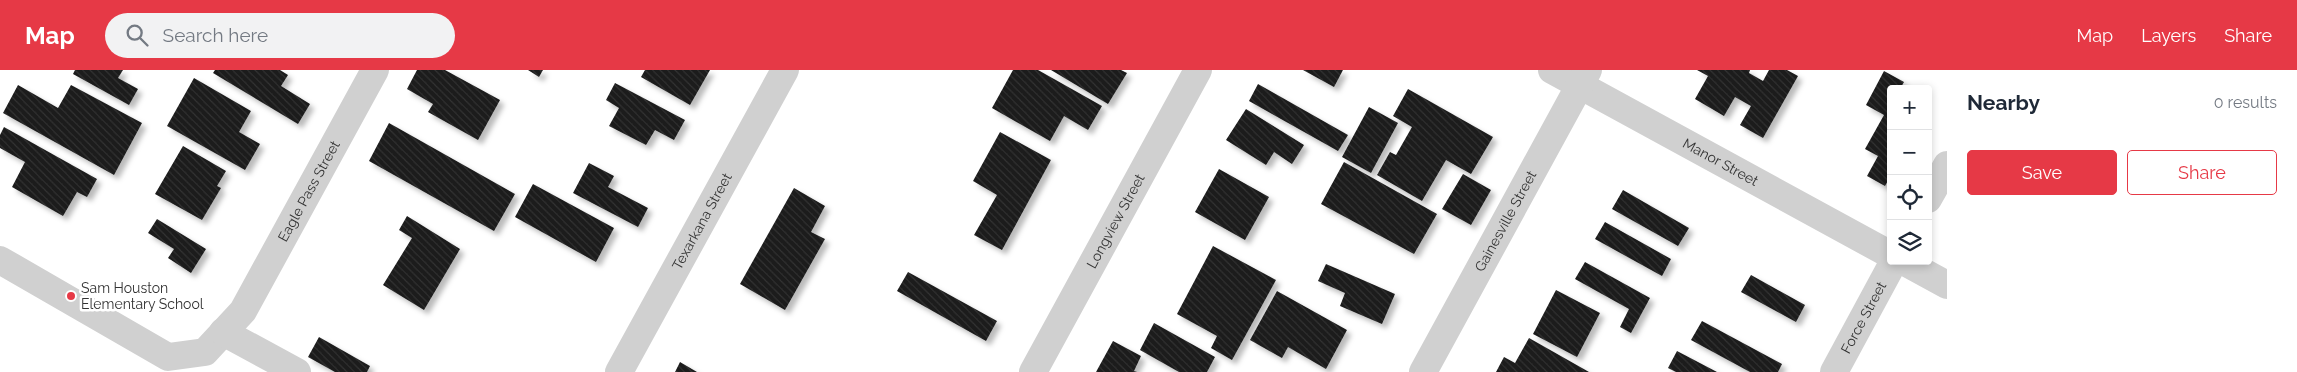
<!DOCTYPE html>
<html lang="en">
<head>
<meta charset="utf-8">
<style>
  body { margin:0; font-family:Raleway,sans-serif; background:#f2f2f3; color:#1f2937 }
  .controls { position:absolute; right:15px; top:15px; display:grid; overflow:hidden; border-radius:5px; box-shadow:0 2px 8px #0003 }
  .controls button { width:45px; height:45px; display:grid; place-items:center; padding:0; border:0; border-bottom:1px solid #e0e1e3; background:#fff; color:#1f2937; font:25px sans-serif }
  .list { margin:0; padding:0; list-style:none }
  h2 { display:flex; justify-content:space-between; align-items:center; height:65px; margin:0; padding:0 20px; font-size:21px }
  h2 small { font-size:16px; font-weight:400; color:#747a83 }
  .actions { display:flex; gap:10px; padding:15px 20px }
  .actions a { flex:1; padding:11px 0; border:1px solid #e63946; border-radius:5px; text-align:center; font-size:18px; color:#e63946 }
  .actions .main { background:#e63946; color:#fff }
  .icon { flex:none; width:28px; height:28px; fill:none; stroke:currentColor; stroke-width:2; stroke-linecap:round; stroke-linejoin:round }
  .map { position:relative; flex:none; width:1947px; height:302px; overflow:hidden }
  header { display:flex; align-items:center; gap:30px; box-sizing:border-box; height:70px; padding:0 25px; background:#e63946; color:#fff }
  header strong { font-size:24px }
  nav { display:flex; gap:28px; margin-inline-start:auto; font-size:18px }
  .search { width:350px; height:45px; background:#f2f2f3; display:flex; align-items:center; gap:12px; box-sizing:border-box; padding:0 18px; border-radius:28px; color:#747a83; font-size:19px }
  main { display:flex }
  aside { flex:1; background:#fff }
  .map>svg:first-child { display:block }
  .building { fill:url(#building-back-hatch); filter:url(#shadow) }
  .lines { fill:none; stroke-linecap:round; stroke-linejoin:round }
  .minor { stroke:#d0d0d0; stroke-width:28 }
  .poi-dot { fill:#e63946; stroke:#fff; stroke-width:2 }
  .labels { text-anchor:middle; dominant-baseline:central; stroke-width:5; stroke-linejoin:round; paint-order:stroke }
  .street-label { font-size:14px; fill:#333; stroke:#fff }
  .poi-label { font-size:14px; fill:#333; stroke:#fff; text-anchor:start }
</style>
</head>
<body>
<header>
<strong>Map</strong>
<div class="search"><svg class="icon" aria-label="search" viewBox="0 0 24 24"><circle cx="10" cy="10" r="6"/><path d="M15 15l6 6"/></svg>Search here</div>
<nav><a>Map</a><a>Layers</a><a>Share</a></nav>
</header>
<main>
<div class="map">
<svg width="1947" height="302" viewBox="0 0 1947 302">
  <defs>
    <pattern id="building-back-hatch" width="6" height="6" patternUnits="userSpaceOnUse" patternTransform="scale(1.25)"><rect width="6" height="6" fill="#1a1a1a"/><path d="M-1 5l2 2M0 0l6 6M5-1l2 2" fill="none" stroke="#333"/></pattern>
    <filter id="shadow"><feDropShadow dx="4.5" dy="4.5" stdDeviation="2.5" flood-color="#0004"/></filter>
  </defs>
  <rect width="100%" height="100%" fill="#fff"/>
  <path class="building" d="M 75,0 L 123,0 L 118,8 L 138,19 L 129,35 L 73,4 Z
    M 215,0 L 280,0 L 288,5 L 281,16 L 310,34 L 298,54 L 213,3 Z
    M 417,0 L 445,0 L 500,30 L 478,70 L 428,42 L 433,34 L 407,19 Z
    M 528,0 L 543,0 L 539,7 Z
    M 645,0 L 710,0 L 690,35 L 641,7 Z
    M 1013,0 L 1038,0 L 1102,36 L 1088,60 L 1064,46 L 1050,71 L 992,38 Z
    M 1051,0 L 1121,0 L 1127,3 L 1108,34 Z
    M 1303,0 L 1343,0 L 1334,17 Z
    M 1697,0 L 1750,0 L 1749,3 L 1763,11 L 1769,0 L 1787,0 L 1798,6 L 1763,68 L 1740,55 L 1751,36 L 1735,27 L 1724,46 L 1695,29 L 1708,6 Z
    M 1884,1 L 1904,12 L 1900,19 L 1891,19 L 1891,105 L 1885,116 L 1867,106 L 1878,86 L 1865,79 L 1884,45 L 1866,35 Z
    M 194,8 L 251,41 L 239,62 L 260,74 L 245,100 L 167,56 Z
    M 615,13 L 685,50 L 674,70 L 655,60 L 646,75 L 609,56 L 619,38 L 606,30 Z
    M 1258,14 L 1348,65 L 1338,81 L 1249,31 Z
    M 18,15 L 58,38 L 71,15 L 142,53 L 114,105 L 3,43 Z
    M 1408,19 L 1493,67 L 1471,104 L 1446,90 L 1422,131 L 1377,105 L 1390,82 L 1396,85 L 1412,57 L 1393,46 Z
    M 1369,37 L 1398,53 L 1371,103 L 1342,87 Z
    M 1246,39 L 1304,75 L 1292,94 L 1274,82 L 1266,95 L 1226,70 Z
    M 389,53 L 515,124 L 494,161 L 369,91 Z
    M 4,57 L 97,109 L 87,127 L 77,122 L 63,146 L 12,117 L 25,92 L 0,78 L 0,65 Z
    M 1000,62 L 1051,90 L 1002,180 L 974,165 L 997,125 L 973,111 Z
    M 183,76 L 226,101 L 217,116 L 221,118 L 202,150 L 155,124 Z
    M 1344,92 L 1437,144 L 1414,184 L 1321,134 Z
    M 589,93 L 614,106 L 608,117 L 648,138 L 638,157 L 573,123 Z
    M 1219,99 L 1269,127 L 1245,170 L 1195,142 Z
    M 1463,104 L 1491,120 L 1471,155 L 1442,139 Z
    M 533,114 L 614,158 L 596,192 L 515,147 Z
    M 794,118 L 825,136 L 811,162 L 825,169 L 785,240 L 740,214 Z
    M 1623,120 L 1689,158 L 1678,176 L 1612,139 Z
    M 407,146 L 460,179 L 424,240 L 383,215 L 412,168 L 399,160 Z
    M 157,149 L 206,179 L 191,203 L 168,188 L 174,179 L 148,163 Z
    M 1605,152 L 1671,189 L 1662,206 L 1595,169 Z
    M 1213,176 L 1276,210 L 1232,290 L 1211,278 L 1217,266 L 1177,244 Z
    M 1585,192 L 1650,228 L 1631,263 L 1620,257 L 1629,239 L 1575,209 Z
    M 1326,194 L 1395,224 L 1382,254 L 1340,236 L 1345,223 L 1318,211 Z
    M 908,202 L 997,251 L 986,271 L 897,221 Z
    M 1751,205 L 1805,235 L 1796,252 L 1741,222 Z
    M 1556,220 L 1600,243 L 1577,287 L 1533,264 Z
    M 1277,221 L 1347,260 L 1326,299 L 1288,277 L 1282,288 L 1250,270 Z
    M 1702,251 L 1782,294 L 1778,302 L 1750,302 L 1691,270 Z
    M 1154,253 L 1215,287 L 1207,302 L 1179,302 L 1140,280 Z
    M 319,267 L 370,296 L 367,302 L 335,302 L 308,287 Z
    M 1529,268 L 1589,302 L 1496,302 L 1504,287 L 1515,293 Z
    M 1113,271 L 1141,286 L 1134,301 L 1137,302 L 1096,302 Z
    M 1677,281 L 1717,302 L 1676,302 L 1668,298 Z
    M 680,292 L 697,302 L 675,302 Z"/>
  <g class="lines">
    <g class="minor">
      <path id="s1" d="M 1552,0 L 1891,185"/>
      <path d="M 1928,129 L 1947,95"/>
      <path id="s2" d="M 0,190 L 168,287 L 205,282 L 243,241 L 375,0"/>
      <path d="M 1903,191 L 1947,215"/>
      <path d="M 223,262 L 297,302"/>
      <path id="s3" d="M 619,302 L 785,0"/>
      <path id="s4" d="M 1033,302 L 1198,0"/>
      <path id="s5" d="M 1423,302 L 1588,0"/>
      <path id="s6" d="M 1834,302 L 1894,191"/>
    </g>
  </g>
  <circle class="poi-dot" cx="71" cy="226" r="5"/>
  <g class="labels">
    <g class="street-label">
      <text stroke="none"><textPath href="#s1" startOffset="192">Manor Street</textPath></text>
      <text stroke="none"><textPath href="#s2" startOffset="424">Eagle Pass Street</textPath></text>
      <text stroke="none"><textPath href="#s3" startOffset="172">Texarkana Street</textPath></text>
      <text stroke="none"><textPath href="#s4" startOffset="172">Longview Street</textPath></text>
      <text stroke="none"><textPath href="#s5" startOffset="172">Gainesville Street</textPath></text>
      <text stroke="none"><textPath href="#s6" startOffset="62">Force Street</textPath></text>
    </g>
    <g class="poi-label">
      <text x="81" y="218">Sam Houston<tspan x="81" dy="16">Elementary School</tspan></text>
    </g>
  </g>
</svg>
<div class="controls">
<button>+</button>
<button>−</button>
<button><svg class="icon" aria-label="locate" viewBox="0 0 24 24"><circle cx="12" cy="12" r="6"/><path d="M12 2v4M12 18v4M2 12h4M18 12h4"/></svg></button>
<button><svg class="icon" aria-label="layers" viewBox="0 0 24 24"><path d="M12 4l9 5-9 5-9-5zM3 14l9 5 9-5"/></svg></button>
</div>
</div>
<aside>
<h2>Nearby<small>0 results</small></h2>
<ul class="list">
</ul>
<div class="actions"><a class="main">Save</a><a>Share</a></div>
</aside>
</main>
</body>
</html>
